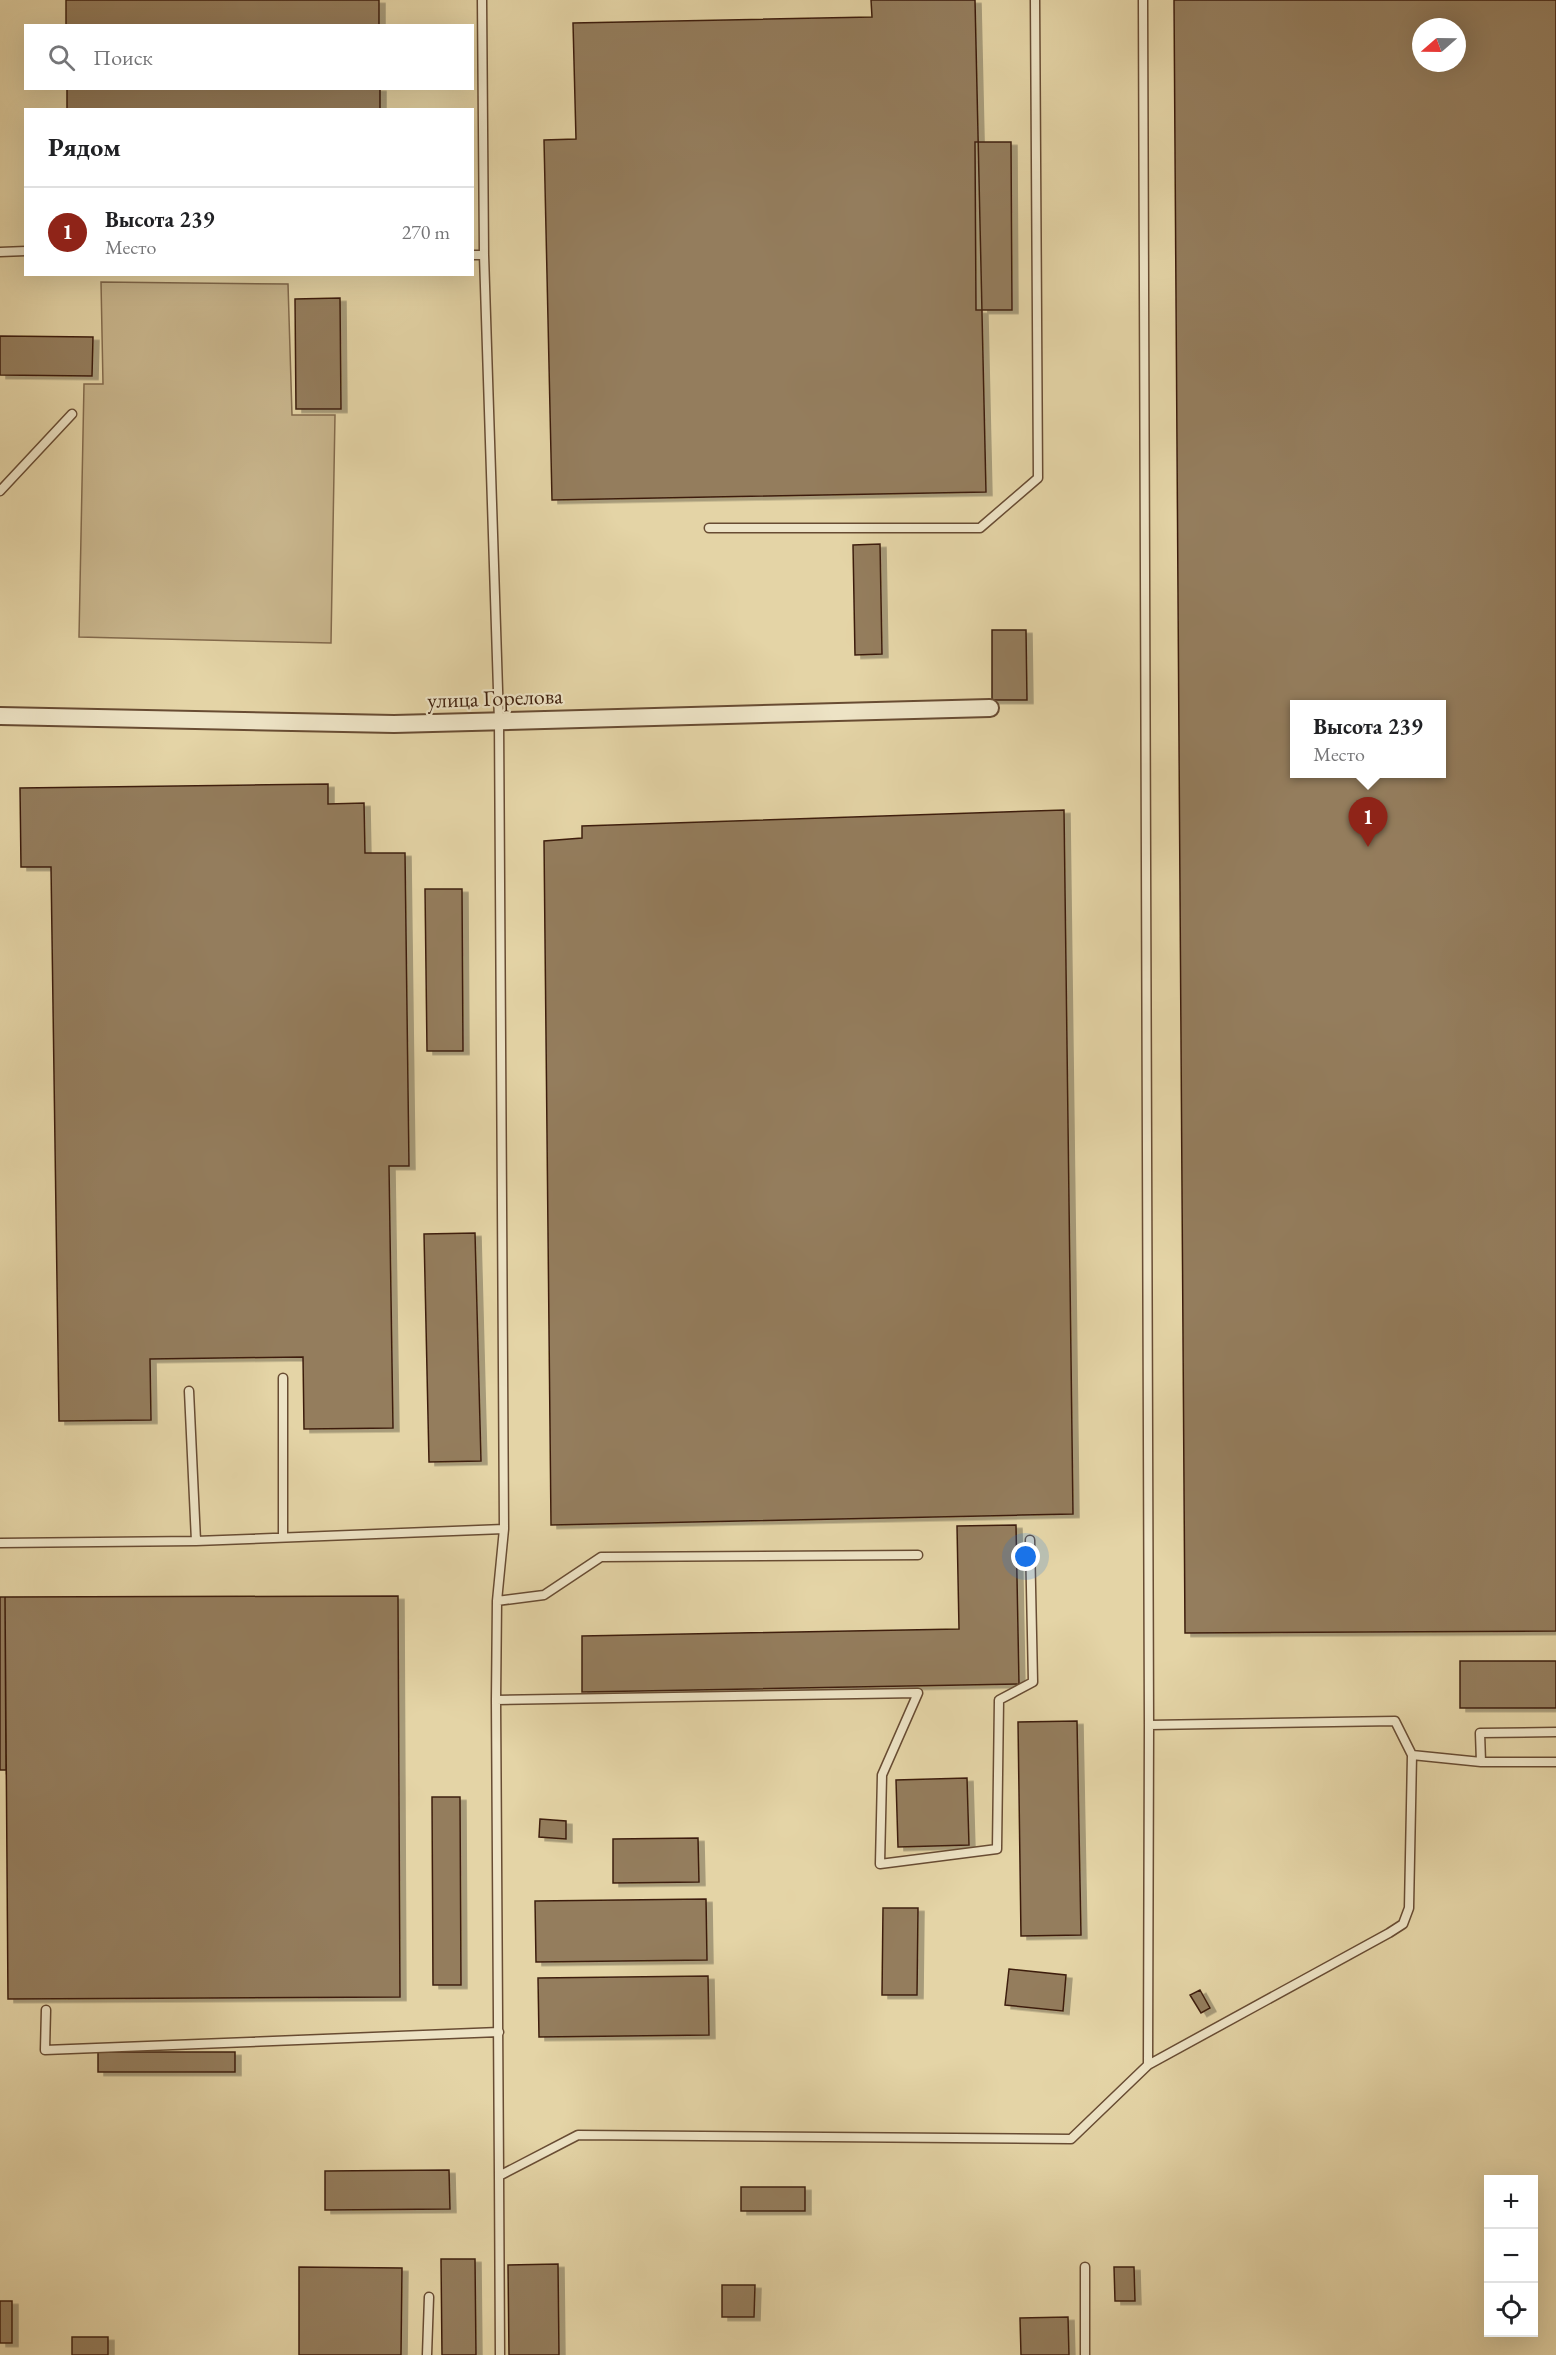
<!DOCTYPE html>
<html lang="ru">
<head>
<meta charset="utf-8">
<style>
  body { margin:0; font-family:"EB Garamond",serif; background:#f6f6f6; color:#202124 }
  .controls { position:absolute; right:18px; bottom:18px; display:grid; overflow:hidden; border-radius:0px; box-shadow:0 6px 24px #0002 }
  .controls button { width:54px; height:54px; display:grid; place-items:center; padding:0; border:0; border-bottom:2px solid #e0e0e0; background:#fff; color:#202124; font:30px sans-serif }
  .compass { position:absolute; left:1412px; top:18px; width:54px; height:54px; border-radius:50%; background:#fff; box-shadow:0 6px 24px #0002; rotate:250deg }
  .you { position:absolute; left:1026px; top:1557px; width:21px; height:21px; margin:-15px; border:4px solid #fff; border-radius:50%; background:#1a73e8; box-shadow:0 0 0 9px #1a73e833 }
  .badge { display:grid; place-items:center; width:39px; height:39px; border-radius:50%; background:#8f2418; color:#fff; font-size:20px; font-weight:700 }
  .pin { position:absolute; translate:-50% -50px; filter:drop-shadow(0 2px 3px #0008) }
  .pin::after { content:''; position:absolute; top:32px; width:21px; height:18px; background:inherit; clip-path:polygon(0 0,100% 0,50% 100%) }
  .popup { position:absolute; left:1290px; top:700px; width:156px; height:78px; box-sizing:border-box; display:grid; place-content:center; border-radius:0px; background:#fff; filter:drop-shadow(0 2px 4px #0005); font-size:20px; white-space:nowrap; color:#757577 }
  .popup b { font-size:22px; color:#202124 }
  .popup::after { content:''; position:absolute; left:50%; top:100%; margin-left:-12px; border:12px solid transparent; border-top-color:#fff }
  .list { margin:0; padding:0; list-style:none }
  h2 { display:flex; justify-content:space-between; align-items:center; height:78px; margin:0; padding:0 24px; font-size:26px }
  h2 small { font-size:20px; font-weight:400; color:#757577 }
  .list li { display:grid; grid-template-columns:39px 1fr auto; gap:18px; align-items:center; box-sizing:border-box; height:90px; padding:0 24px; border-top:2px solid #e0e0e0 }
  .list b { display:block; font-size:22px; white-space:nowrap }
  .list p { margin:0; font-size:20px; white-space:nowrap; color:#757577 }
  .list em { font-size:20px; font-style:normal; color:#757577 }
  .icon { flex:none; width:33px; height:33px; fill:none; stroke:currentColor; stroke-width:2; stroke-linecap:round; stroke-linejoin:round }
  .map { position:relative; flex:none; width:1556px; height:2355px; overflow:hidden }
  .search { position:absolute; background:#fff; box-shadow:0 6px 24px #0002; left:24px; top:24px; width:450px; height:66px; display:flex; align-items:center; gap:15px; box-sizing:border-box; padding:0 21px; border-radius:0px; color:#757577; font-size:22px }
  .panel { position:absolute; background:#fff; box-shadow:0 6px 24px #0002; left:24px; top:108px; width:450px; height:168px; border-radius:0px }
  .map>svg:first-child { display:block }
  .green { fill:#c8b58c; stroke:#836a4c; stroke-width:1.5 }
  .building { fill:#947d5d; stroke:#3e1f0d; stroke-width:1.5; fill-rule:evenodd; filter:url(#shadow) }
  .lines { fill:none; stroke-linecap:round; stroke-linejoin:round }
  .service-casing { stroke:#684c33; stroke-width:11 }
  .minor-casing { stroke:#684c33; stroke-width:20 }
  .service { stroke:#ede3c5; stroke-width:8 }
  .minor { stroke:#ede3c5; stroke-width:16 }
  .labels { text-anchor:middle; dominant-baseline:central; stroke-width:4.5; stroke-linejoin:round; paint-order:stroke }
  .street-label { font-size:22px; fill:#3e1f0d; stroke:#ede3c5 }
</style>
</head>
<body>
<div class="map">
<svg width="1556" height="2355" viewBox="0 0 1556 2355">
  <defs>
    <filter id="shadow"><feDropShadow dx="6" dy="3.5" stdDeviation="0" flood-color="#0004"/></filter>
  </defs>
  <rect width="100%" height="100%" fill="#e4d4a6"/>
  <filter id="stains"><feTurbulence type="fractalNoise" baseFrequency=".00333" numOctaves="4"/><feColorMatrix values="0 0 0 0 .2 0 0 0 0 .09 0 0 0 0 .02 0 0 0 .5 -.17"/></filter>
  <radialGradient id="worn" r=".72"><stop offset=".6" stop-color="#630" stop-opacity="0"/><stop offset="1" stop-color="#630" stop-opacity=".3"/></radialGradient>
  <path class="green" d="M 101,282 L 288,284 L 292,415 L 335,415 L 331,643 L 79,637 L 84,384 L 103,384 Z"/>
  <path class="building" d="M 66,0 L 379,0 L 379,26 L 66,26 Z
    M 871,0 L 975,0 L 986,492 L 552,500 L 544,140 L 576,139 L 573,23 L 872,17 Z
    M 1174,0 L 1556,0 L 1556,1631 L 1185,1633 ZM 1421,27 L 1457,27 L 1457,63 L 1421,63 ZM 1294,704 L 1442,704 L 1442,774 L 1294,774 Z
    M 67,88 L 380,88 L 380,110 L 67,110 Z
    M 975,142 L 1011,142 L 1012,310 L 976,310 Z
    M 340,298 L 341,409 L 296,409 L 295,299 Z
    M 0,336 L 93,337 L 92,376 L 0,375 Z
    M 880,544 L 882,654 L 855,655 L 853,545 Z
    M 992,630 L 1026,630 L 1027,700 L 992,700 Z
    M 328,784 L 328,804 L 364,803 L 365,853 L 405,853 L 409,1166 L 389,1166 L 393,1428 L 304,1429 L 303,1357 L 150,1359 L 151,1420 L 59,1421 L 51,867 L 21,867 L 20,788 Z
    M 1064,810 L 1073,1514 L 551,1525 L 544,841 L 582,838 L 582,826 Z
    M 425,889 L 462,889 L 463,1051 L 427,1051 Z
    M 475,1233 L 481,1461 L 429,1462 L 424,1234 Z
    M 1016,1525 L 1019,1684 L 582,1692 L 582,1636 L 959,1629 L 957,1526 Z
    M 398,1596 L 400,1997 L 8,1999 L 5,1597 Z
    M 0,1597 L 5,1597 L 6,1770 L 0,1770 Z
    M 1460,1661 L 1556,1661 L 1556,1708 L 1460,1708 Z
    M 1077,1721 L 1081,1935 L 1021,1936 L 1018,1722 Z
    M 967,1778 L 969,1845 L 898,1847 L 896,1780 Z
    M 432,1797 L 460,1797 L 461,1985 L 433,1985 Z
    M 540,1819 L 566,1821 L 566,1839 L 539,1837 Z
    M 698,1838 L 699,1882 L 613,1883 L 613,1839 Z
    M 706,1899 L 707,1960 L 536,1962 L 535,1901 Z
    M 883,1908 L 918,1908 L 917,1995 L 882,1995 Z
    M 1009,1969 L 1066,1975 L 1063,2011 L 1005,2005 Z
    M 708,1976 L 709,2035 L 539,2037 L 538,1978 Z
    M 1200,1990 L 1210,2008 L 1201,2013 L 1190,1995 Z
    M 98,2052 L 235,2052 L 235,2072 L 98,2072 Z
    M 449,2170 L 450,2209 L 325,2210 L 325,2171 Z
    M 741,2187 L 805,2187 L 805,2211 L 741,2211 Z
    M 441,2259 L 475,2259 L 476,2355 L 442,2355 Z
    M 558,2264 L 559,2355 L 509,2355 L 508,2265 Z
    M 299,2267 L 402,2268 L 401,2355 L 299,2355 Z
    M 1114,2267 L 1134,2267 L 1135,2301 L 1115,2301 Z
    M 722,2285 L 755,2285 L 754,2317 L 722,2317 Z
    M 0,2301 L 12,2301 L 12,2343 L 0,2343 Z
    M 1068,2317 L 1069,2355 L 1021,2355 L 1020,2318 Z
    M 72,2337 L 108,2337 L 108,2355 L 72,2355 Z"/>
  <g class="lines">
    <defs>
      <path id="service" d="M 482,0 L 484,255
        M 1143,0 L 1149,1725 L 1148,2065
        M 0,252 L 26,251
        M 472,255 L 484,255 L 499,721 L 504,1529 L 497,1601 L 496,1700 L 499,2176
        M 0,491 L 72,414
        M 709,528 L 980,528 L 1038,478 L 1035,0
        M 189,1391 L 196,1541
        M 283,1536 L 283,1378
        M 0,1543 L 196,1541 L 504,1529
        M 497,1601 L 544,1595 L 601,1557 L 918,1555
        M 496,1700 L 918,1693 L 882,1775 L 880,1864 L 997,1849 L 999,1700 L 1033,1682 L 1030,1540
        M 1149,1725 L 1395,1721 L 1412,1755
        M 1481,1762 L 1480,1733 L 1556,1732
        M 46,2010 L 45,2050 L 499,2032
        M 427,2355 L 429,2297
        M 500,2355 L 499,2176 L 578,2135 L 1071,2139 L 1148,2065 L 1389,1933 L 1403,1924 L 1409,1908 L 1412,1755 L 1481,1762 L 1556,1762
        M 1085,2355 L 1085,2267"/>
      <path id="minor" d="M 0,716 L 394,724 L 990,708"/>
    </defs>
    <use href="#service" class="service-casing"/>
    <use href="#minor" class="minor-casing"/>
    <use href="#service" class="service"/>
    <use href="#minor" class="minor"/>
  </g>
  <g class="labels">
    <g class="street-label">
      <text transform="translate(495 698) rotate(-2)">улица Горелова</text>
    </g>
  </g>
  <rect width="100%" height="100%" filter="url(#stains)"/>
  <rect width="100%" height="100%" fill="url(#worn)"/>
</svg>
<div class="controls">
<button>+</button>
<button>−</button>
<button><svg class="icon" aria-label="locate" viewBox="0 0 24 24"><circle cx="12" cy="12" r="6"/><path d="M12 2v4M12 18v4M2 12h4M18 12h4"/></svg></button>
</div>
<svg class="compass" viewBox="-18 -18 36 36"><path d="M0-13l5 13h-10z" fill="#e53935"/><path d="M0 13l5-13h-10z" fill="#757577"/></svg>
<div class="you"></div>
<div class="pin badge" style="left:1368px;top:847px">1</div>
<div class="popup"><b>Высота 239</b>Место</div>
<div class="search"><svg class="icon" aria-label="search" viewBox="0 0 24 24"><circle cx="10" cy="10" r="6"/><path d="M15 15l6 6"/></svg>Поиск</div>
<section class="panel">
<h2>Рядом<small></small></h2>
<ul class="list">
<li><span class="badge">1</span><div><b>Высота 239</b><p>Место</p></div><em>270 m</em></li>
</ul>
</section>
</div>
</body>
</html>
